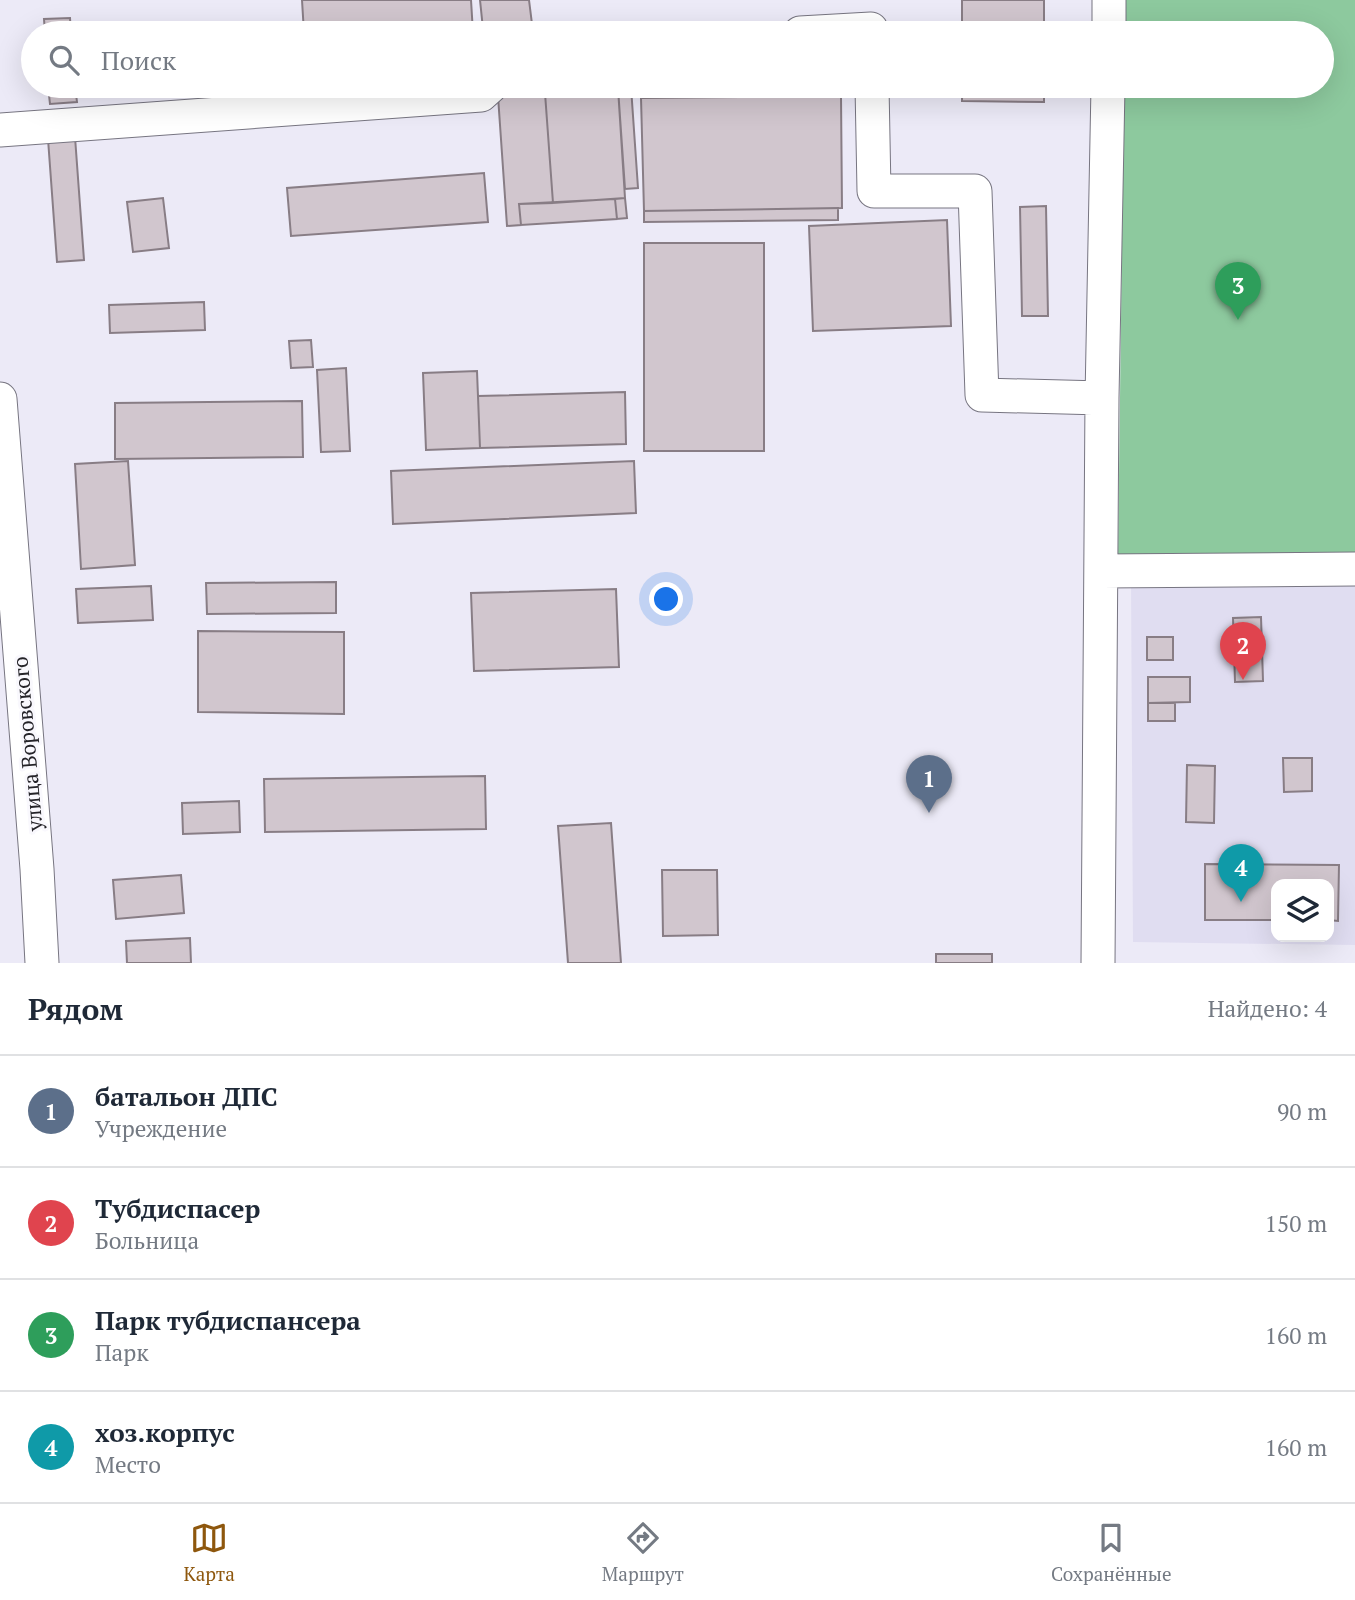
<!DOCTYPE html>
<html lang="ru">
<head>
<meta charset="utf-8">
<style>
  body { margin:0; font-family:"PT Serif",serif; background:#f2f2f3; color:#1f2937 }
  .controls { position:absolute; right:21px; bottom:21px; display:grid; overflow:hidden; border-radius:14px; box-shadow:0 7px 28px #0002 }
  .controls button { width:63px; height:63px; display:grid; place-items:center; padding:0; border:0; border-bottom:2px solid #e0e1e3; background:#fff; color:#1f2937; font:35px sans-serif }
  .you { position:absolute; left:667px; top:600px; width:24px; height:24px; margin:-18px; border:5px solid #fff; border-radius:50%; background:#1a73e8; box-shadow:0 0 0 10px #1a73e833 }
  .badge { display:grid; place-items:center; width:46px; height:46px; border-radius:50%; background:#8e570d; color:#fff; font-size:23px; font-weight:700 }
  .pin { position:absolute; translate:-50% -58px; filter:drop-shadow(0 2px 4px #0008) }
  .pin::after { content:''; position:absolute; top:37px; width:24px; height:21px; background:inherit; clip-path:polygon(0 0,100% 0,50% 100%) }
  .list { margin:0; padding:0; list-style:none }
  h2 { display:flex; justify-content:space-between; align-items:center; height:91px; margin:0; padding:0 28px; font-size:30px }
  h2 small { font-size:23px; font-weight:400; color:#747a83 }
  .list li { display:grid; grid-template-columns:46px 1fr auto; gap:21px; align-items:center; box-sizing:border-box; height:112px; padding:0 28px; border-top:2px solid #e0e1e3 }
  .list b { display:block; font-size:26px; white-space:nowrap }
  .list p { margin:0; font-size:23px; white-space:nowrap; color:#747a83 }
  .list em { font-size:23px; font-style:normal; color:#747a83 }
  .icon { flex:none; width:38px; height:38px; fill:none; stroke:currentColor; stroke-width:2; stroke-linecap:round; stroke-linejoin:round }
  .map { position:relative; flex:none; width:1355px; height:963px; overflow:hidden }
  .search { position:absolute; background:#fff; box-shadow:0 7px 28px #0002; left:21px; right:21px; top:21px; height:77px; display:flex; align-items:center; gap:18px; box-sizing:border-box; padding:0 24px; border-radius:38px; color:#747a83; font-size:26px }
  .sheet { height:539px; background:#fff }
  nav { display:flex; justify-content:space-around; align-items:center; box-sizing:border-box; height:98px; border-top:2px solid #e0e1e3; background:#fff; font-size:19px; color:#747a83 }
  nav a { display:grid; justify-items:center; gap:4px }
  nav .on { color:#8e570d }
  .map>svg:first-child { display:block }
  .built { fill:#e0ddf1; fill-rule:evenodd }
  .green { fill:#8dc99e }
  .building { fill:#d1c6ce; stroke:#887d85; stroke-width:2 }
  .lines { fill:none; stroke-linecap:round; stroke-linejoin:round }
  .minor-casing { stroke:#777581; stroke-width:35 }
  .minor { stroke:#fff; stroke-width:33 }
  .labels { text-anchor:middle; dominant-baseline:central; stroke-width:6; stroke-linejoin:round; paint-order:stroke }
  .street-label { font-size:21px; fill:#242328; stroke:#f9f8fd }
</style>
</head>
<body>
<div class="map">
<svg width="1355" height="963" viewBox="0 0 1355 963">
  <rect width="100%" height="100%" fill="#eceaf7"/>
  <path class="built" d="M 1131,578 L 1355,586 L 1355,945 L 1133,942 ZM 1276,884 L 1329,884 L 1329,937 L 1276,937 Z"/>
  <path class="green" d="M 1125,0 L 1355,0 L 1355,554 L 1118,554 L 1124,86 L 1322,86 L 1322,33 L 1124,33 Z"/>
  <path class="building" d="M 302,0 L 471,0 L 473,33 L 304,33 Z
    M 480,0 L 529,0 L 532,24 L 483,29 Z
    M 962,0 L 1044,0 L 1044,33 L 962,33 Z
    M 70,18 L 71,33 L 45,33 L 44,19 Z
    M 48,86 L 75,86 L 77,102 L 50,104 Z
    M 312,86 L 382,86 L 312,91 Z
    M 962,86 L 1044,86 L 1044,102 L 962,101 Z
    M 631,87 L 638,188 L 625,189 L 618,88 Z
    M 618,88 L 625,198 L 553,203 L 545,93 Z
    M 545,93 L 553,203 L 519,204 L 521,225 L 507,226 L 498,96 Z
    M 841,96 L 842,208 L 644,211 L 641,98 Z
    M 75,137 L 84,260 L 57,262 L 48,139 Z
    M 484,173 L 488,222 L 291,236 L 287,188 Z
    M 163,198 L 169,248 L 133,252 L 127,202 Z
    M 625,198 L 627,218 L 617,219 L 615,199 Z
    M 615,199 L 617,219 L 521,225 L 519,204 Z
    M 1046,206 L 1048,316 L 1022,316 L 1020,207 Z
    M 838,208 L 838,220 L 644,222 L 644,211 Z
    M 947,220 L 951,326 L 813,331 L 809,226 Z
    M 644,243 L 764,243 L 764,451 L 644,451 Z
    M 204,302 L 205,330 L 110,333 L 109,305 Z
    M 311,340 L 313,367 L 291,368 L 289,341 Z
    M 346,368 L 350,451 L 321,452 L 317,370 Z
    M 477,371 L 480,448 L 426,450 L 423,373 Z
    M 625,392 L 626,444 L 480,448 L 478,396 Z
    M 302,401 L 303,457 L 115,459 L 115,403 Z
    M 128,461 L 135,565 L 81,569 L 75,464 Z
    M 634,461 L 636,513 L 393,524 L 391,471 Z
    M 336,582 L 336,613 L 207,614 L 206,583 Z
    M 151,586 L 153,620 L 78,623 L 76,589 Z
    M 616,589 L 619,667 L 474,671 L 471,593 Z
    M 1261,617 L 1263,681 L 1235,682 L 1233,618 Z
    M 198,631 L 344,632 L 344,714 L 198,712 Z
    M 1147,637 L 1173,637 L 1173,660 L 1147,660 Z
    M 1148,677 L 1190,677 L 1190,702 L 1148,703 Z
    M 1148,703 L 1175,703 L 1175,721 L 1148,721 Z
    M 1283,758 L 1312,758 L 1312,791 L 1284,792 Z
    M 1187,765 L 1215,766 L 1214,823 L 1186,822 Z
    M 485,776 L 486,829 L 265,832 L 264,779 Z
    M 239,801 L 240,832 L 183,834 L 182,803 Z
    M 611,823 L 621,963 L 568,963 L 558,826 Z
    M 1205,864 L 1339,865 L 1338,921 L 1329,920 L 1329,884 L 1276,884 L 1276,920 L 1205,920 Z
    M 662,870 L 717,870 L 718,935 L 663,936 Z
    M 181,875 L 184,913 L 116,919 L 113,880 Z
    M 190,938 L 191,963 L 127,963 L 126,941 Z
    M 936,954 L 992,954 L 992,963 L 936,963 Z"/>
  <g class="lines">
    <defs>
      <path id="minor" d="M 800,33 L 871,29 L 871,33
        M 1109,33 L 1109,0
        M 872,86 L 874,191 L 975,191 L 982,395 L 1102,398
        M 0,130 L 481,95 L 491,86
        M 0,399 L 37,869 L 42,963
        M 1102,571 L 1355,569
        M 1098,963 L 1102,398 L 1108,86"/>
    </defs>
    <use href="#minor" class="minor-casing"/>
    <use href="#minor" class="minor"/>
  </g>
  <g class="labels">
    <g class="street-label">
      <text transform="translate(27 744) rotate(-95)">улица Воровского</text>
    </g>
  </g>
</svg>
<div class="controls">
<button><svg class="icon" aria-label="layers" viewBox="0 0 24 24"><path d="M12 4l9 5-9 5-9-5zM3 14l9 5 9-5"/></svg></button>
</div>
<div class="you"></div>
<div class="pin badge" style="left:929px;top:813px;background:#5c6f8a">1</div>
<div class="pin badge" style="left:1243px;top:680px;background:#e0444e">2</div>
<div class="pin badge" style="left:1238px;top:320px;background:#2e9e5b">3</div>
<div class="pin badge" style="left:1241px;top:902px;background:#0f9aa8">4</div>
<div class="search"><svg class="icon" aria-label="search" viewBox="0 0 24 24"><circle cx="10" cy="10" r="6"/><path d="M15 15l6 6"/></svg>Поиск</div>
</div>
<section class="sheet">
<h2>Рядом<small>Найдено: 4</small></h2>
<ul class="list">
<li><span class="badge" style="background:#5c6f8a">1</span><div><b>батальон ДПС</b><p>Учреждение</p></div><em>90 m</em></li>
<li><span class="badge" style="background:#e0444e">2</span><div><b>Тубдиспасер</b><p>Больница</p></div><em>150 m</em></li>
<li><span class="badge" style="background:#2e9e5b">3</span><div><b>Парк тубдиспансера</b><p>Парк</p></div><em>160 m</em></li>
<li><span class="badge" style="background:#0f9aa8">4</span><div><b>хоз.корпус</b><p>Место</p></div><em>160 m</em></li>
</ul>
</section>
<nav>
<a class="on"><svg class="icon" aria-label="map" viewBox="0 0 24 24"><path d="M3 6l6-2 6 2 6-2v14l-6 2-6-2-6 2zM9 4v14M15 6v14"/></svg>Карта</a>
<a><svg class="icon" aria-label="directions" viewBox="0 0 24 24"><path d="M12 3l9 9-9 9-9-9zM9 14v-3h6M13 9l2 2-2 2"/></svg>Маршрут</a>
<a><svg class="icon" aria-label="saved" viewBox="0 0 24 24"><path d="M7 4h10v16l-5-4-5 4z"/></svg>Сохранённые</a>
</nav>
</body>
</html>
